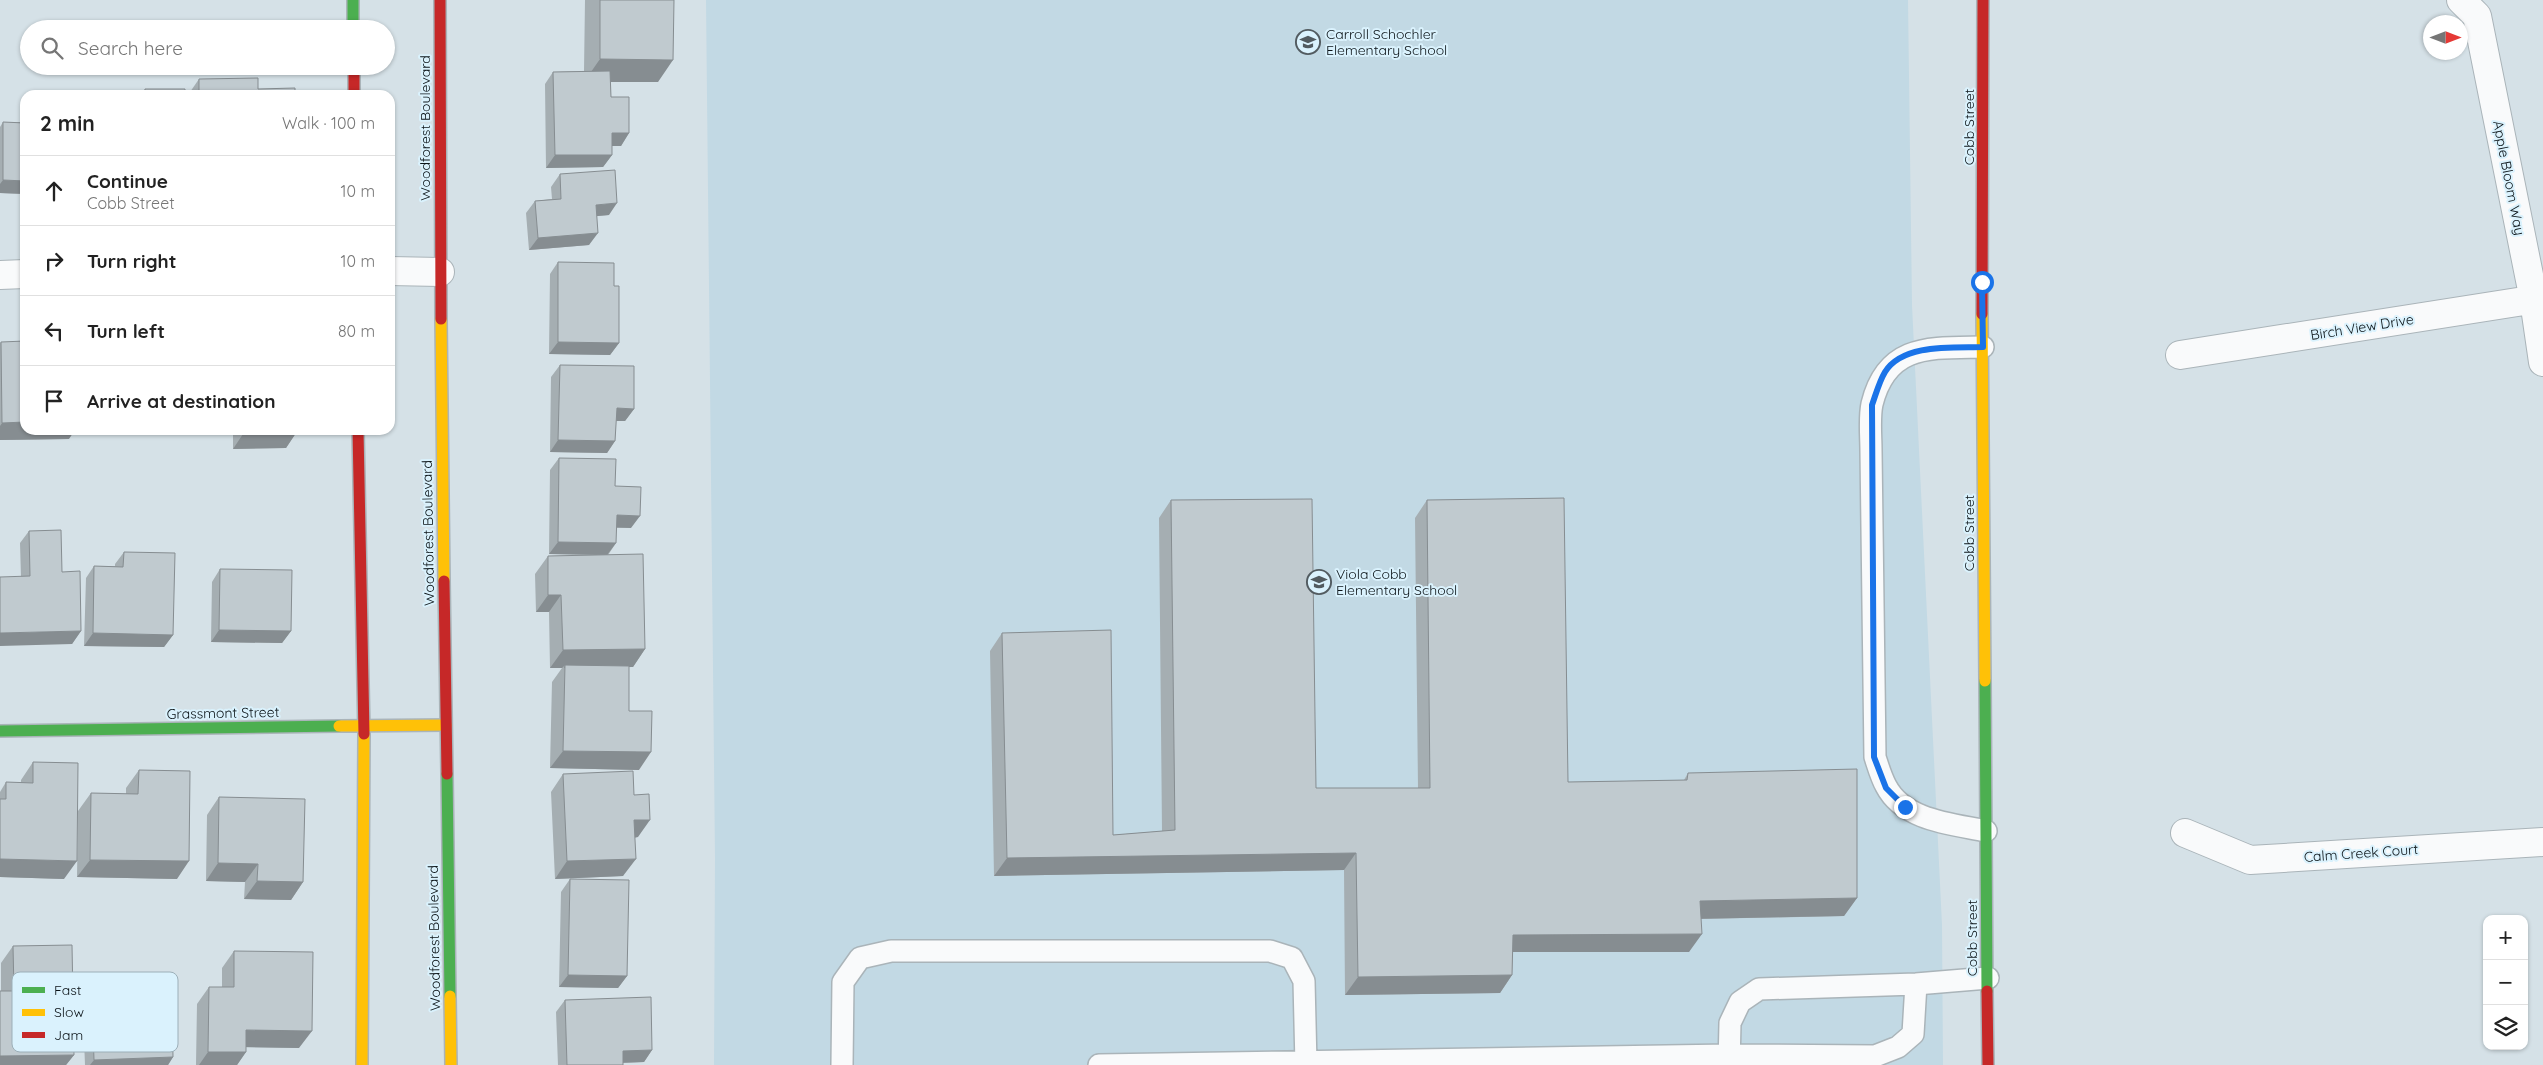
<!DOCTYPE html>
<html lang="en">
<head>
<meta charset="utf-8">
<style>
  body { margin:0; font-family:Quicksand,sans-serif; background:#f6f6f6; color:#222 }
  .controls { position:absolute; right:15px; bottom:15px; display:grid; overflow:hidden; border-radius:10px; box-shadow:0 1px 4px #0004 }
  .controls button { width:45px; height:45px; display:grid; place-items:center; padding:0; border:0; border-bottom:1px solid #e0e0e0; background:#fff; color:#222; font:25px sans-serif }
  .compass { position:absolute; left:2423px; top:15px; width:45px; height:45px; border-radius:50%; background:#fff; box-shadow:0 1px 4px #0004; rotate:90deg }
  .stop { position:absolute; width:15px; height:15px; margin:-11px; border:4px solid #1a73e8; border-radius:50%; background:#fff }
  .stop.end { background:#1a73e8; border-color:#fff; box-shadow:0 1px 5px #0008 }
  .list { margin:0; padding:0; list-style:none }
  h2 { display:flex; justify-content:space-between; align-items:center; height:65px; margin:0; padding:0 20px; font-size:21px }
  h2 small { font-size:16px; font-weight:400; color:#767676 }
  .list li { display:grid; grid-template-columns:32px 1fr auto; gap:15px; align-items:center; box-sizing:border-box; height:70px; padding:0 20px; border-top:1px solid #e0e0e0 }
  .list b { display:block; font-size:19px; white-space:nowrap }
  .list p { margin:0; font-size:16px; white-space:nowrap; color:#767676 }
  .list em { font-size:16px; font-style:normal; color:#767676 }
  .icon { flex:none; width:28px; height:28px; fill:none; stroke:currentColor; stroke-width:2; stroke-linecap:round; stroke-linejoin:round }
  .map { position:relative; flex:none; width:2543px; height:1065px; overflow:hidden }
  .search { position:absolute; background:#fff; box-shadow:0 1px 4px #0004; left:20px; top:20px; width:375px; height:55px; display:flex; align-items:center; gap:12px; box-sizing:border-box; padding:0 18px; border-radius:28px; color:#767676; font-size:19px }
  .panel { position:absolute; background:#fff; box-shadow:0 1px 4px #0004; left:20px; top:90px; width:375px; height:345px; border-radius:15px }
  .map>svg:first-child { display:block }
  .built { fill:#c2d9e4 }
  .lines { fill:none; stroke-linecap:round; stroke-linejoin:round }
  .lane-casing { stroke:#aab4b9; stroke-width:24 }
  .street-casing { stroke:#aab4b9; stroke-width:30 }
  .fast-casing { stroke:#aab4b9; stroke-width:14 }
  .slow-casing { stroke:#aab4b9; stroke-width:14 }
  .jam-casing { stroke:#aab4b9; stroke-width:14 }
  .lane { stroke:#f9fafb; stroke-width:21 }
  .street { stroke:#f9fafb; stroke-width:28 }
  .fast { stroke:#4caf50; stroke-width:11 }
  .slow { stroke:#ffc107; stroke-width:11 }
  .jam { stroke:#c62828; stroke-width:11 }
  .wall { fill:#a5aeb2 }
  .shaded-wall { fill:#868d91 }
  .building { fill:#c0cacf; stroke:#868d91 }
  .route { stroke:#1a73e8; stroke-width:6 }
  .labels { text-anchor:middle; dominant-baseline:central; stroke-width:4; stroke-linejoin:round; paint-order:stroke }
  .poi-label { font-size:14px; fill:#0b1317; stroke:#daf2fd; text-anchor:start }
  .street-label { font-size:14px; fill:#0b1317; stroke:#daf2fd }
  .key { fill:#daf2fd; stroke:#9cafb8; stroke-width:1 }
  .key-label { font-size:14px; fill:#0b1317 }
</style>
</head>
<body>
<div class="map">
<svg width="2543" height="1065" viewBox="0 0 2543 1065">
  <rect width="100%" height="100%" fill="#d5e1e7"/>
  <path class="built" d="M 706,0 L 1908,0 L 1912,305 L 1942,925 L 1943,1065 L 714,1065 L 715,858 Z"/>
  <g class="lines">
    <defs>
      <path id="lane" d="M 1983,347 C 1931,348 1887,343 1872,404 C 1869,418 1871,436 1871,451 L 1875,757 C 1878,766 1881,777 1886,786 C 1904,821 1953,824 1986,831
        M 842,1065 L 843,982 L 860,958 L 891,951 L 1270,951 L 1292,958 L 1304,981 L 1306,1065
        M 1099,1065 L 1729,1055 L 1875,1056 L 1898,1047 L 1913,1034 L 1916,984
        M 1729,1065 L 1730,1023 L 1740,1002 L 1759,989 L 1916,984 L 1988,978"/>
      <path id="street" d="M 2461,0 L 2477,16 L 2534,300 L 2543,362
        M 390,271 L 440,272
        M 0,275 L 25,274
        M 2180,355 L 2543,298
        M 2185,833 L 2250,860 L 2543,842"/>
      <path id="fast" d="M 353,0 L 353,29
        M 1985,681 L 1987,991
        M 0,731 L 339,726
        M 447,774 L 450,996"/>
      <path id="slow" d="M 1982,314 L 1985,681
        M 441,319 L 444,581
        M 339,726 L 446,725
        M 450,996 L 451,1065
        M 362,1065 L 364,734"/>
      <path id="jam" d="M 440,0 L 441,319
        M 354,66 L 354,95
        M 1982,314 L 1983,0
        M 358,430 L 364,734
        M 444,581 L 447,774
        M 1987,991 L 1988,1065"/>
    </defs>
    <use href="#lane" class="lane-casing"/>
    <use href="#street" class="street-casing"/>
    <use href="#fast" class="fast-casing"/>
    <use href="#slow" class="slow-casing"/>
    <use href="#jam" class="jam-casing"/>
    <use href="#lane" class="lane"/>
    <use href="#street" class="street"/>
    <use href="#fast" class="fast"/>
    <use href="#slow" class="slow"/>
    <use href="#jam" class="jam"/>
  </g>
  <path class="wall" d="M 585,0 L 674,0 L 658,82 L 611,82 L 611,97 L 629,133 L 621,146 L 612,146 L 612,155 L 603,167 L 546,168 L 545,84 L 553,72 L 584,71 Z
    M 199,79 L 258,89 L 295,95 L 188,95 Z
    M 145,89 L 185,95 L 140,95 Z
    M 3,122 L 25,123 L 25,194 L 0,193 L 0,127 Z
    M 560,174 L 609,215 L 597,216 L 589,245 L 529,250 L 526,213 L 535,201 L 552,199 L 551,187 Z
    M 558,262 L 619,343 L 610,355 L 549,354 L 550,274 Z
    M 1,342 L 69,439 L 0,440 L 0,343 Z
    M 560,365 L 634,409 L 625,421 L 616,421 L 615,441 L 607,453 L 550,452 L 551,377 Z
    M 233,430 L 298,430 L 286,448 L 233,449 Z
    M 559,458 L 615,486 L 631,528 L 616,528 L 616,543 L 608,555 L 645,649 L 633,667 L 629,667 L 629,711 L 639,770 L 550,768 L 552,682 L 562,668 L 550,668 L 549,612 L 536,612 L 535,574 L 548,556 L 596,555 L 549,554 L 550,470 Z
    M 1171,500 L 1316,788 L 1418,788 L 1415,518 L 1427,500 L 1568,782 L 1684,780 L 1688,773 L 1857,898 L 1844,916 L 1701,919 L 1689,952 L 1513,952 L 1512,975 L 1500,993 L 1345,995 L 1344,870 L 994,876 L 990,651 L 1002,633 L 1113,835 L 1162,831 L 1159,518 Z
    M 29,531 L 62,572 L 81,631 L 72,644 L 21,577 L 20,543 Z
    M 124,552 L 173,635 L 164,647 L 84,646 L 86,578 L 94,566 L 115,566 L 115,564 Z
    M 220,569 L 291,631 L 282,643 L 211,642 L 212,582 Z
    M 33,762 L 64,879 L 0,877 L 0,792 L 6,782 L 21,783 L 21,780 Z
    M 139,770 L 177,879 L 77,877 L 78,811 L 91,793 L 126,794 L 126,788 Z
    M 563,774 L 638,837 L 635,838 L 623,876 L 555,879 L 551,792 Z
    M 219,797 L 303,882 L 291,900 L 244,899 L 245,882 L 206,881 L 207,815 Z
    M 570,879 L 627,976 L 618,988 L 559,987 L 561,892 Z
    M 13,946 L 74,1055 L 66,1065 L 0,1065 L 1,991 L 1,963 Z
    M 234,951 L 299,1048 L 246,1047 L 246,1052 L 237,1065 L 196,1065 L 197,1004 L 209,987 L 222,987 L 222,968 Z
    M 92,999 L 173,1057 L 168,1065 L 85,1065 L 83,1012 Z
    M 565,1000 L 652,1050 L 644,1062 L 623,1063 L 623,1065 L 558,1065 L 556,1012 Z"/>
  <path class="shaded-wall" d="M 600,59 L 673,60 L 658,82 L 584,82 Z
    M 612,133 L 629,133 L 621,146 L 603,146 Z
    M 555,155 L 612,155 L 603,167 L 546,168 Z
    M 3,180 L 25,181 L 25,194 L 0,193 L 0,184 Z
    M 617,203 L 609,215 L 587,217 L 596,205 Z
    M 598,233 L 589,245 L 529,250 L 538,238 Z
    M 558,342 L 619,343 L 610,355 L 549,354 Z
    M 617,408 L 634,409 L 625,421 L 608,421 Z
    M 25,422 L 25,430 L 75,430 L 69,439 L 0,440 L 0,426 L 2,423 Z
    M 298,430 L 286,448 L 233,449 L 245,431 Z
    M 558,440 L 615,441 L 607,453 L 550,452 Z
    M 617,515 L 640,516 L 631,528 L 608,527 Z
    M 558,542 L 616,543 L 607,555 L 549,554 Z
    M 548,595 L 561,595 L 549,612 L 536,612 Z
    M 219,630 L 291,631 L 282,643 L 211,642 Z
    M 81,631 L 72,644 L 0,646 L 0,633 Z
    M 93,633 L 173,635 L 164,647 L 84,646 Z
    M 645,649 L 633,667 L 564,668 L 565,665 L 562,668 L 550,668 L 563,650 Z
    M 563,751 L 651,752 L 639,770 L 550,768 Z
    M 634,820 L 650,820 L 638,837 L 622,838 Z
    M 1356,853 L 1344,870 L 994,876 L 1007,858 Z
    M 0,859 L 77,861 L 64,879 L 0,877 Z
    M 636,859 L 623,876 L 555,879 L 567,861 Z
    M 90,860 L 189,861 L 177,879 L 77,877 Z
    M 218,863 L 258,864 L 245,882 L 206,881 Z
    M 257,881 L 303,882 L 291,900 L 244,899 Z
    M 1857,898 L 1844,916 L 1688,919 L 1700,901 Z
    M 1702,934 L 1689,952 L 1501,952 L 1513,935 Z
    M 568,975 L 627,976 L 618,988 L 559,987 Z
    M 1512,975 L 1500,993 L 1345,995 L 1358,977 Z
    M 246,1030 L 312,1031 L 299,1048 L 234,1047 Z
    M 652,1050 L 644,1062 L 614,1063 L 623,1051 Z
    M 208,1052 L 246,1052 L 237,1065 L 199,1065 Z
    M 74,1055 L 66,1065 L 0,1065 L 0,1056 Z
    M 173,1057 L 168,1065 L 90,1065 L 94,1060 Z"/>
  <path class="building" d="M 600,0 L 674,0 L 673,60 L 600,59 Z
    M 610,71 L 611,97 L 629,97 L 629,133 L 612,133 L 612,155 L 555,155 L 553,72 Z
    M 258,78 L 258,89 L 295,88 L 295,95 L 199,95 L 199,79 Z
    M 145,89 L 185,89 L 185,95 L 145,95 Z
    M 3,122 L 25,123 L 25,181 L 3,180 Z
    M 615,170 L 617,203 L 596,205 L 598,233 L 538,238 L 535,201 L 561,199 L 560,174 Z
    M 558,262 L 614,263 L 614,286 L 619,286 L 619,343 L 558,342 Z
    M 25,341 L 25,422 L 2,423 L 1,342 Z
    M 560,365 L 634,366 L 634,409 L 617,408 L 615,441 L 558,440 Z
    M 245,430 L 288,430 L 245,431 Z
    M 559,458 L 616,459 L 615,486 L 641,487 L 640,516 L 617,515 L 616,543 L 558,542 Z
    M 1564,498 L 1568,782 L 1687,780 L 1688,773 L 1857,769 L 1857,898 L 1700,901 L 1702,934 L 1513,935 L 1512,975 L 1358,977 L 1356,853 L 1007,858 L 1002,633 L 1111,630 L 1113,835 L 1175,830 L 1171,500 L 1312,499 L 1316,788 L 1430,788 L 1427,500 Z
    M 61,530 L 62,572 L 80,571 L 81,631 L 0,633 L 0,577 L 30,576 L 29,531 Z
    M 124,552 L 175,553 L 173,635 L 93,633 L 94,566 L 123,567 Z
    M 643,554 L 645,649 L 563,650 L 561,595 L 548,595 L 548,556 Z
    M 220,569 L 292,570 L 291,631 L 219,630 Z
    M 565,665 L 629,666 L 629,711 L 652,711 L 651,752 L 563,751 Z
    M 33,762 L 78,763 L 77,861 L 0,859 L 0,799 L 6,799 L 6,782 L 33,783 Z
    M 139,770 L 190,771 L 189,861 L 90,860 L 91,793 L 138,794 Z
    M 633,771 L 634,795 L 649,794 L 650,820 L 634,820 L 636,859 L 567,861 L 563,774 Z
    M 219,797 L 305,799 L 303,882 L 257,881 L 258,864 L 218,863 Z
    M 570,879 L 629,880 L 627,976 L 568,975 Z
    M 72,945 L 74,1055 L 0,1056 L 0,991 L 14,991 L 13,946 Z
    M 234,951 L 313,952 L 312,1031 L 246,1030 L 246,1052 L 208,1052 L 209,987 L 234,987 Z
    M 172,997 L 173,1057 L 94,1060 L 92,999 Z
    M 651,997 L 652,1050 L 623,1051 L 623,1065 L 567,1065 L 565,1000 Z"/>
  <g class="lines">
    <path class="route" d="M 1905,807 L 1886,788 L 1874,757 L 1872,405 C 1876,394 1879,382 1885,372 C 1903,343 1954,348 1983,347 L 1982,282"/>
  </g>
  <defs>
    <symbol id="school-ring" viewBox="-11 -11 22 22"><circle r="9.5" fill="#daf2fd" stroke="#525b60" stroke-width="1.5"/><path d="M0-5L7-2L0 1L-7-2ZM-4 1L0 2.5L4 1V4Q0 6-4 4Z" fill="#525b60"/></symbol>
  </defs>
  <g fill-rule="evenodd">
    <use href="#school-ring" x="1294" y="28" width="28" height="28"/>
    <use href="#school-ring" x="1305" y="568" width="28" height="28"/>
  </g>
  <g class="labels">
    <g class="poi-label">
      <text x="1326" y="34">Carroll Schochler<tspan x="1326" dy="16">Elementary School</tspan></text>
      <text x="1336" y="574">Viola Cobb<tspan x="1336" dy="16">Elementary School</tspan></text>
    </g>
    <g class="street-label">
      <text transform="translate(1969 127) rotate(-90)">Cobb Street</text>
      <text transform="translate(425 128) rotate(-90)">Woodforest Boulevard</text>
      <text transform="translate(2509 178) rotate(79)">Apple Bloom Way</text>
      <text transform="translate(2362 327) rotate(-9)">Birch View Drive</text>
      <text transform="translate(428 533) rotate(-91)">Woodforest Boulevard</text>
      <text transform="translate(1969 533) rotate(-90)">Cobb Street</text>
      <text transform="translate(223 713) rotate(-1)">Grassmont Street</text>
      <text transform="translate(2361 853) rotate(-4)">Calm Creek Court</text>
      <text transform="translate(434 938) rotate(-91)">Woodforest Boulevard</text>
      <text transform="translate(1972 938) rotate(-90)">Cobb Street</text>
    </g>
  </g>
  <rect x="12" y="972" width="166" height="80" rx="8" class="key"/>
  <rect x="22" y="987" width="23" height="6" fill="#4caf50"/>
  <rect x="22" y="1009" width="23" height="7" fill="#ffc107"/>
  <rect x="22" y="1032" width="23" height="6" fill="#c62828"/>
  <g class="key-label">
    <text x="54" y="995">Fast</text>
    <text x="54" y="1017">Slow</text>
    <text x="54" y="1040">Jam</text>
  </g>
</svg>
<div class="controls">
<button>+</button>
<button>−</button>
<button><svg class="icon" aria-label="layers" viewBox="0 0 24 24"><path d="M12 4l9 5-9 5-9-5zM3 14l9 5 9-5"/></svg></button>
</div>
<svg class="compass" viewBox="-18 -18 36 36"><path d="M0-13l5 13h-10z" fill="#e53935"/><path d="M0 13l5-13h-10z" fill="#767676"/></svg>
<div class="stop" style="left:1982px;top:282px"></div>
<div class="stop end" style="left:1905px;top:807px"></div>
<div class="search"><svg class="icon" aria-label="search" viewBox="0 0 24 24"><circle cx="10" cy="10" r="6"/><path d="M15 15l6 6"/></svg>Search here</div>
<section class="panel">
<h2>2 min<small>Walk · 100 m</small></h2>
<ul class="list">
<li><svg class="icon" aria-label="ahead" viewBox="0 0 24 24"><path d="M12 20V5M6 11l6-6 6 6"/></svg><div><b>Continue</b><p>Cobb Street</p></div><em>10 m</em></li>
<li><svg class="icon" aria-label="right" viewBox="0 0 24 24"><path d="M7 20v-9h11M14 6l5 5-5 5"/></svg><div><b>Turn right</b></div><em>10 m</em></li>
<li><svg class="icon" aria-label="left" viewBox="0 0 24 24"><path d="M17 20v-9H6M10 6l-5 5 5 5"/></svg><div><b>Turn left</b></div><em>80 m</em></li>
<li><svg class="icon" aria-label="arrive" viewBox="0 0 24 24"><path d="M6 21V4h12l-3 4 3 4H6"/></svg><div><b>Arrive at destination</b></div></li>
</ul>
</section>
</div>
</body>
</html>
